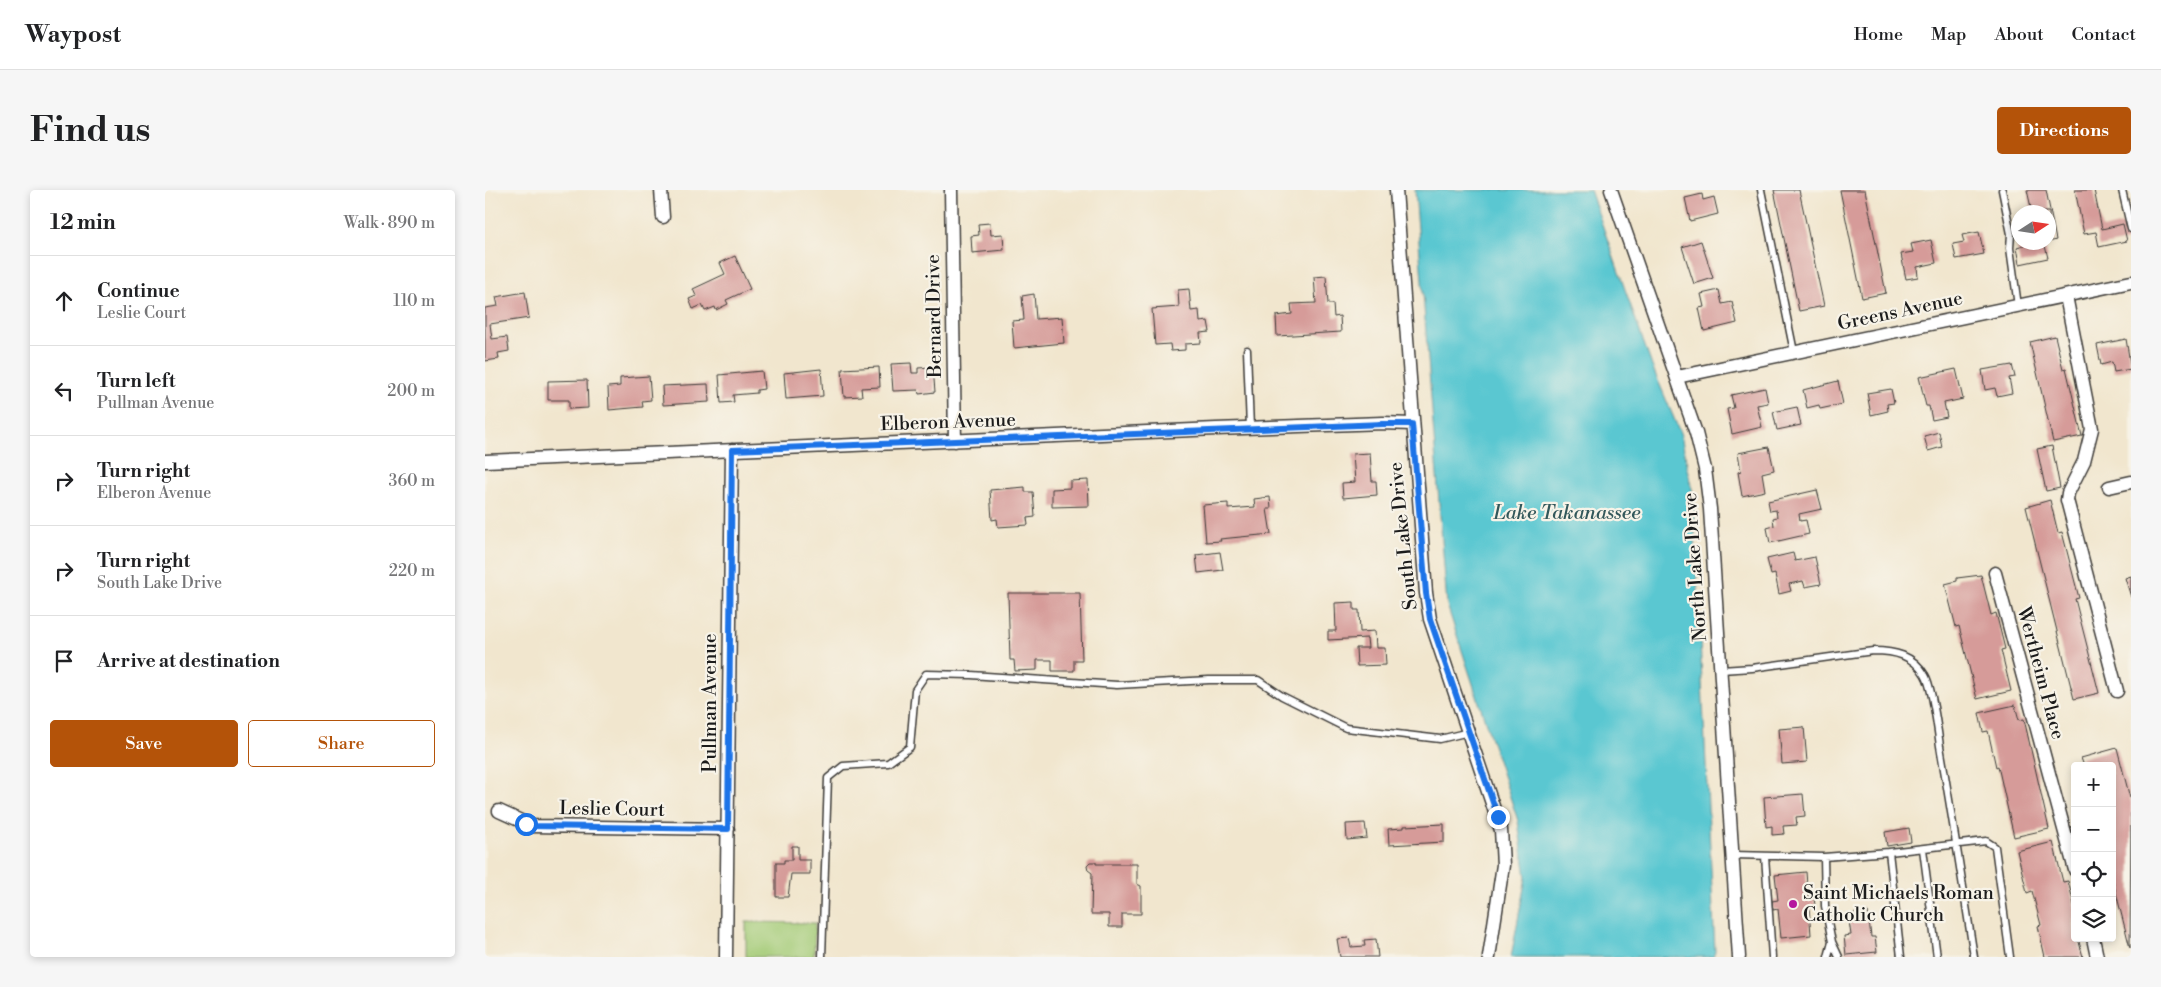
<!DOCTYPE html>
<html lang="en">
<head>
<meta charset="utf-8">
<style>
  body { margin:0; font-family:"Libre Bodoni",serif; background:#f6f6f6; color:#202124 }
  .controls { position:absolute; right:15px; bottom:15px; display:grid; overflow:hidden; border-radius:5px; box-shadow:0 2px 8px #0003 }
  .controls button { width:45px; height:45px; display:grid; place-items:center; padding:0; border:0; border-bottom:1px solid #e0e0e0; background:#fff; color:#202124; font:25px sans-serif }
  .compass { position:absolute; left:1526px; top:15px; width:45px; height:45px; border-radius:50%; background:#fff; box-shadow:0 2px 8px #0003; rotate:78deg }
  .stop { position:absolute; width:15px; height:15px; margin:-11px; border:4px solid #1a73e8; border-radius:50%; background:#fff }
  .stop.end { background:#1a73e8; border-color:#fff; box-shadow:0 1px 5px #0008 }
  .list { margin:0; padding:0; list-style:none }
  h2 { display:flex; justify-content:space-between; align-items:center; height:65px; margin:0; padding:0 20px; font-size:21px }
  h2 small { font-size:16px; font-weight:400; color:#757577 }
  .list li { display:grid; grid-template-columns:32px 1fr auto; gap:15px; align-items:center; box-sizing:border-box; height:90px; padding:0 20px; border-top:1px solid #e0e0e0 }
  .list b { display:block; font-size:19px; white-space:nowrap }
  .list p { margin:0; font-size:16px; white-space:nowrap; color:#757577 }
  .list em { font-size:16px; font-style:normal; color:#757577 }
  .actions { display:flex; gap:10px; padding:15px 20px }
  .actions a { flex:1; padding:11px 0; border:1px solid #b45309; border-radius:5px; text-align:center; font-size:18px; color:#b45309 }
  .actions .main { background:#b45309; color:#fff }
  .icon { flex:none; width:28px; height:28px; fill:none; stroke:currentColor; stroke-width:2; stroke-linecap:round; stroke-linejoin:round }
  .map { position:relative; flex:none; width:1646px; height:767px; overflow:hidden; border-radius:5px }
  header { display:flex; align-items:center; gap:30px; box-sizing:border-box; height:70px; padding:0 25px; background:#fff; border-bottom:1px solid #e0e0e0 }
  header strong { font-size:24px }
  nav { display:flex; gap:28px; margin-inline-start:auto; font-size:18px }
  .intro { display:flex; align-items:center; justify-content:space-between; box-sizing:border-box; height:120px; padding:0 30px }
  h1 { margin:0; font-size:35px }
  .button { padding:12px 22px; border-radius:5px; background:#b45309; color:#fff; font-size:18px; font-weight:700 }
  main { display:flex; gap:30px; padding:0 30px }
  aside { flex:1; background:#fff; border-radius:5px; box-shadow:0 2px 8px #0003 }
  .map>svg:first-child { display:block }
  .green { fill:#a2ca75; stroke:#5f7348 }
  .water { fill:#5ac7d1; stroke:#3b7276 }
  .building { fill:#d69b99 }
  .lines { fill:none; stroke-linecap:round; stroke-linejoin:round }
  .lane-casing { stroke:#3c3a37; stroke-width:9 }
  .street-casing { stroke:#3c3a37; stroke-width:15 }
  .lane { stroke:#fff; stroke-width:6 }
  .street { stroke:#fff; stroke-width:12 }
  .route { stroke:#1a73e8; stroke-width:6 }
  .poi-dot { fill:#b5179e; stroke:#f7f3e8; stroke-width:2 }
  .labels { text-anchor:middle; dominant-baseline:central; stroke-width:4.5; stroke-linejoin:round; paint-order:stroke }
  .street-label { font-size:19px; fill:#1c1c1c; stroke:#f7f3e8 }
  .poi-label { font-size:19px; fill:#1c1c1c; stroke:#f7f3e8; text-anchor:start }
  .water-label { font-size:20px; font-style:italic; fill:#32585b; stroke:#f7f3e8 }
</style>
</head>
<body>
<header>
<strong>Waypost</strong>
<nav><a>Home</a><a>Map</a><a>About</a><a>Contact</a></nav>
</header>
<div class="intro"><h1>Find us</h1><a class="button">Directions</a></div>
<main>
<aside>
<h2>12 min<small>Walk · 890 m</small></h2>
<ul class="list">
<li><svg class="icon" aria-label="ahead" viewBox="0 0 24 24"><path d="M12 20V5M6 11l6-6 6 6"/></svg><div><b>Continue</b><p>Leslie Court</p></div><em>110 m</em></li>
<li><svg class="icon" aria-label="left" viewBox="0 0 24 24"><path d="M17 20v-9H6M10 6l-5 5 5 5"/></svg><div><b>Turn left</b><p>Pullman Avenue</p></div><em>200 m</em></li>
<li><svg class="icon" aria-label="right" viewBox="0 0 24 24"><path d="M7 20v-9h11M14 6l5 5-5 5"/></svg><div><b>Turn right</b><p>Elberon Avenue</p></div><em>360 m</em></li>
<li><svg class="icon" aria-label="right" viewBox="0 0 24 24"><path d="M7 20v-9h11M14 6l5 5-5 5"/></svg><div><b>Turn right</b><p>South Lake Drive</p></div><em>220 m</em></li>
<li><svg class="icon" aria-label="arrive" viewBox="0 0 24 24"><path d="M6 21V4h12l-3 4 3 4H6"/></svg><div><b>Arrive at destination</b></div></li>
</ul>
<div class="actions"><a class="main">Save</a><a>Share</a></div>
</aside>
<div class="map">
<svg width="1646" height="767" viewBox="0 0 1646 767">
  <rect width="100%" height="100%" fill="#f7f3e8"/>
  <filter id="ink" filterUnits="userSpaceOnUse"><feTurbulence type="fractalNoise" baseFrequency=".02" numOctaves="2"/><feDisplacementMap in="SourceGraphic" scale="10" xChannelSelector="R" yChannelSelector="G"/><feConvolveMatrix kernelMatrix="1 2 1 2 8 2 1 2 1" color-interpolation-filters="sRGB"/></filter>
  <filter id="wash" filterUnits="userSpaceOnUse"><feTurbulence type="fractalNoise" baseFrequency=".0096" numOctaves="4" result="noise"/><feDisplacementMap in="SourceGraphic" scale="20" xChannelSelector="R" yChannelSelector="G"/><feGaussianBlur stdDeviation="1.12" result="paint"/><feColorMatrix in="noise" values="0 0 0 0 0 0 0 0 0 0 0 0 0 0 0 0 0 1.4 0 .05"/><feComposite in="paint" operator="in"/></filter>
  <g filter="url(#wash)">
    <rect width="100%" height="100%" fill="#f1e6ce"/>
    <path class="green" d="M 261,732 L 330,733 L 329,767 L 261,767 Z"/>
    <path class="water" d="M 930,0 L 1105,0 L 1167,176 L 1196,245 L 1208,304 L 1230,762 L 1228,767 L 1026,767 L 1041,687 L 1033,631 L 962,415 Z"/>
    <g id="blocks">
      <path class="building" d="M 1289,0 L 1314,0 L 1339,116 L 1314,121 Z
        M 1355,0 L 1380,0 L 1401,103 L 1377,108 Z
        M 1542,0 L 1561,0 L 1571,50 L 1564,52 L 1564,22 L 1547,22 Z
        M 1590,0 L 1609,0 L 1617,39 L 1638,34 L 1642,51 L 1614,57 L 1611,42 L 1599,44 Z
        M 1217,4 L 1218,10 L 1229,7 L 1233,24 L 1205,31 L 1200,8 Z
        M 505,33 L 506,45 L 518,44 L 519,60 L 487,63 L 486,46 L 494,45 L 493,34 Z
        M 1494,42 L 1499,64 L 1471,69 L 1468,54 L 1479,52 L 1477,45 Z
        M 1446,50 L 1451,73 L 1432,77 L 1433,87 L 1421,89 L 1416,64 L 1428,62 L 1426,54 Z
        M 1216,51 L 1228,88 L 1209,94 L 1197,57 Z
        M 1550,52 L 1559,52 L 1563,68 L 1535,74 L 1532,57 Z
        M 250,66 L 265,99 L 241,110 L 243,114 L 231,120 L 230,117 L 220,121 L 217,115 L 208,119 L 204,109 L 211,106 L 208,99 L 240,84 L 235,73 Z
        M 841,86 L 843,114 L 848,114 L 849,127 L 855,126 L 856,142 L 792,146 L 791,126 L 807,124 L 806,114 L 831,113 L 829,87 Z
        M 704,99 L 706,121 L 714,120 L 715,132 L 723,131 L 725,142 L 715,143 L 716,153 L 700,154 L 700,160 L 686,161 L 685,154 L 670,155 L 667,119 L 694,117 L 693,100 Z
        M 1234,100 L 1237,114 L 1247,112 L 1252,133 L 1219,141 L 1214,118 L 1219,117 L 1216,104 Z
        M 40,102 L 44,128 L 5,134 L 7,149 L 22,147 L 24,161 L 13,163 L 14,169 L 0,171 L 0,118 L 13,116 L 11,107 Z
        M 549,104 L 551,129 L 577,127 L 579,153 L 529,158 L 527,131 L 539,130 L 537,106 Z
        M 1570,146 L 1578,179 L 1581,178 L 1597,246 L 1568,252 L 1545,152 Z
        M 1641,149 L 1646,179 L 1629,182 L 1627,172 L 1616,175 L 1612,155 Z
        M 426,173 L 427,183 L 433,183 L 433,178 L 448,177 L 450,202 L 434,204 L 433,200 L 408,201 L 406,174 Z
        M 1527,175 L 1530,187 L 1524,188 L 1527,203 L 1512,206 L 1510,198 L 1500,200 L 1497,180 Z
        M 394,177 L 395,197 L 376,198 L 377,206 L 359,207 L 357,179 Z
        M 336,179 L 338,206 L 301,209 L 299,183 Z
        M 1471,179 L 1478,209 L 1459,213 L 1462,227 L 1447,230 L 1444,216 L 1441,216 L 1434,187 Z
        M 277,181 L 279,199 L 272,200 L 272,203 L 248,205 L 249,212 L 236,213 L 234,185 Z
        M 164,186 L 166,210 L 157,211 L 158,217 L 124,220 L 123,197 L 135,196 L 135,188 Z
        M 102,190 L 103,218 L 84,219 L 84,210 L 63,210 L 63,191 Z
        M 1353,191 L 1358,214 L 1335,219 L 1334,215 L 1322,218 L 1318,200 Z
        M 223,194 L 224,212 L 178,215 L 177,196 Z
        M 1280,198 L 1283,213 L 1272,215 L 1277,237 L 1247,244 L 1242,219 L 1249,218 L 1246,205 Z
        M 1406,199 L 1409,213 L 1402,214 L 1403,221 L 1386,225 L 1382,203 Z
        M 1312,217 L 1316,235 L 1292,240 L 1288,222 Z
        M 1454,242 L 1457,257 L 1443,261 L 1439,246 Z
        M 1567,256 L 1575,298 L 1561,301 L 1552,259 Z
        M 1284,257 L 1289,280 L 1277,283 L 1280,301 L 1257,306 L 1253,282 L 1256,281 L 1253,263 Z
        M 885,263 L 887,291 L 891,291 L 892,305 L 858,308 L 857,293 L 870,292 L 868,264 Z
        M 603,290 L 604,316 L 567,317 L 567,299 L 585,298 L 585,291 Z
        M 540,297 L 540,302 L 548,302 L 550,327 L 542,328 L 543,335 L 513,337 L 512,329 L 507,330 L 505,300 Z
        M 1332,300 L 1337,319 L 1314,324 L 1315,331 L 1321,330 L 1324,344 L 1285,353 L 1282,338 L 1289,336 L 1288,328 L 1292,327 L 1291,320 L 1285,321 L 1283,311 Z
        M 785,307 L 786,319 L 782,319 L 786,344 L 735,349 L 736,351 L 721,352 L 718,315 L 743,313 L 743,319 L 770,317 L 769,309 Z
        M 1565,310 L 1573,343 L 1577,342 L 1594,408 L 1590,409 L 1614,503 L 1589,509 L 1541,317 Z
        M 735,362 L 738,380 L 713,383 L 711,365 Z
        M 1308,363 L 1310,371 L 1330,367 L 1336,394 L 1320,397 L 1318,391 L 1304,394 L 1306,401 L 1294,404 L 1290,384 L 1286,385 L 1282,369 Z
        M 1496,385 L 1506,425 L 1511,423 L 1520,459 L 1516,460 L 1526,501 L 1492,509 L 1474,436 L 1471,437 L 1460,394 L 1472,391 L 1472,388 Z
        M 1646,386 L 1646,407 L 1640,388 Z
        M 523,403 L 595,403 L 597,470 L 589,470 L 589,481 L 567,481 L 567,470 L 552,470 L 552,480 L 530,481 L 529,470 L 525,470 Z
        M 869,412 L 869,420 L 874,420 L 875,442 L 890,441 L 891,458 L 900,458 L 901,475 L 872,476 L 871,458 L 883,458 L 882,448 L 843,450 L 843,441 L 851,441 L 850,413 Z
        M 1530,515 L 1534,530 L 1539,529 L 1564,639 L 1529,647 L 1513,576 L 1511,577 L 1503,541 L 1498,542 L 1494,523 Z
        M 1319,537 L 1322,572 L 1297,574 L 1294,539 Z
        M 1632,558 L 1646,612 L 1645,758 L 1627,687 L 1627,576 L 1599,576 L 1596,568 Z
        M 1318,604 L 1320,626 L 1311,627 L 1312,635 L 1298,636 L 1299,644 L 1287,645 L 1287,636 L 1281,637 L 1279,607 Z
        M 880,633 L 882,648 L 862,650 L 861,634 Z
        M 959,634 L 959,652 L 904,655 L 903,639 L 919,638 L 919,636 Z
        M 1424,638 L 1426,652 L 1402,656 L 1400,642 Z
        M 1568,652 L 1578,692 L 1583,691 L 1590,718 L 1590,727 L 1588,728 L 1590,748 L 1593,748 L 1598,767 L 1560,767 L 1553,736 L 1556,735 L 1547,701 L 1542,703 L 1532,661 Z
        M 307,656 L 313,656 L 313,670 L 325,670 L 325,684 L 306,684 L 303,707 L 291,707 L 291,673 L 299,673 L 299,670 L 307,670 Z
        M 605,672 L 611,672 L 611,674 L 652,674 L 652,694 L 656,696 L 656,724 L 637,724 L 637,737 L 624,737 L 624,724 L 606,724 L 607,683 L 603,680 L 602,675 Z
        M 1321,682 L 1323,708 L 1329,707 L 1330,717 L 1324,717 L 1326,745 L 1296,748 L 1293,719 L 1288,720 L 1287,711 L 1293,710 L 1290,685 Z
        M 1383,722 L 1386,747 L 1390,747 L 1392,762 L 1361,765 L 1359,746 L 1366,745 L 1363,724 Z
        M 864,748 L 866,757 L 880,756 L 879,750 L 891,749 L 893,767 L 855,767 L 852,749 Z"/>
    </g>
  </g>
  <g filter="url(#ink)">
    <use href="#blocks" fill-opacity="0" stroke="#3c3a37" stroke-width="1"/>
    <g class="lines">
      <defs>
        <path id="lane" d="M 1276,0 L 1309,162
          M 1517,0 L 1526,44 L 1525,58 L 1533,116
          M 1637,0 L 1646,39
          M 762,160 L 765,238
          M 1236,480 L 1267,478 L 1388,461 C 1410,461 1428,465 1440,485 C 1447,496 1453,541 1455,556 C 1467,626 1478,696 1489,767
          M 1438,659 L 1452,767
          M 1248,665 L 1339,667 L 1404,662
          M 1280,666 L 1287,767
          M 1339,667 L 1340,716 L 1347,752 L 1343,767
          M 1347,752 L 1354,767
          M 337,767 L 343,588 L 358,576 L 403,573 L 425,557 L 430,500 L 441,484 L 486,485 L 632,495 L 724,490 L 773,490 L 797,506 L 861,538 L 955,549 L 984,542
          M 1416,767 L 1404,662 L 1501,651 L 1510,657 L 1525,767"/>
        <path id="street" d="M 176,0 L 178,27
          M 466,0 L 470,251
          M 911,0 L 941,403 L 945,429 L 1016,640 L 1018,675 L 1004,767
          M 1126,0 L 1211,243 L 1220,279 L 1225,319 L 1254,767
          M 1581,106 L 1607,239 L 1599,271 L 1583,303 L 1582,310 L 1632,501
          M 1192,187 L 1646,92
          M 0,271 L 731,239 L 898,233 L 927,234
          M 1624,297 L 1646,292
          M 1510,383 L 1590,680
          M 14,621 L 47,636 L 243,639
          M 1608,748 L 1612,767
          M 241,767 L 247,260"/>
      </defs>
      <use href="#lane" class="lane-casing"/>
      <use href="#street" class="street-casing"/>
      <use href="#lane" class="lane"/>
      <use href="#street" class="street"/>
    </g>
  </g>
  <g class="lines" filter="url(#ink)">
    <path class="route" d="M 41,634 L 47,636 L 243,639 L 247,260 L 898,234 L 927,234 L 941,403 L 945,429 L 1013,627"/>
  </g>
  <circle class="poi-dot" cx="1308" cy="714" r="5"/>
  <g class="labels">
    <g class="street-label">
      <text transform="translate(1415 121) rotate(-12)">Greens Avenue</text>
      <text transform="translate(449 126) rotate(-91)">Bernard Drive</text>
      <text transform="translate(463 232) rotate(-2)">Elberon Avenue</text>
      <text transform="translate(918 346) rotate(-96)">South Lake Drive</text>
      <text transform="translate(1210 377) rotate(-94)">North Lake Drive</text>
      <text transform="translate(1556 483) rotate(75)">Wertheim Place</text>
      <text transform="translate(225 513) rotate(-90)">Pullman Avenue</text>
      <text transform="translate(127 619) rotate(1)">Leslie Court</text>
    </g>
    <g class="poi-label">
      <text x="1318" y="703">Saint Michaels Roman<tspan x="1318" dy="22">Catholic Church</tspan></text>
    </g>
    <g class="water-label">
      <text x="1082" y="323">Lake Takanassee</text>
    </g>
  </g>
</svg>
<div class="controls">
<button>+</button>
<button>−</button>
<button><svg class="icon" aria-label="locate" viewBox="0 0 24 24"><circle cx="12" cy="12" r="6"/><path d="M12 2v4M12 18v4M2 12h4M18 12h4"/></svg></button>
<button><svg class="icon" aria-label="layers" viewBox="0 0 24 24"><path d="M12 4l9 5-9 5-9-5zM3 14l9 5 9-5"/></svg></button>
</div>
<svg class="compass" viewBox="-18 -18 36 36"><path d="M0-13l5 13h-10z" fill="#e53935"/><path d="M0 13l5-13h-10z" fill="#757577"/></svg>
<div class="stop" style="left:41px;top:634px"></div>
<div class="stop end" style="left:1013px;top:627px"></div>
</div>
</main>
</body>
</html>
